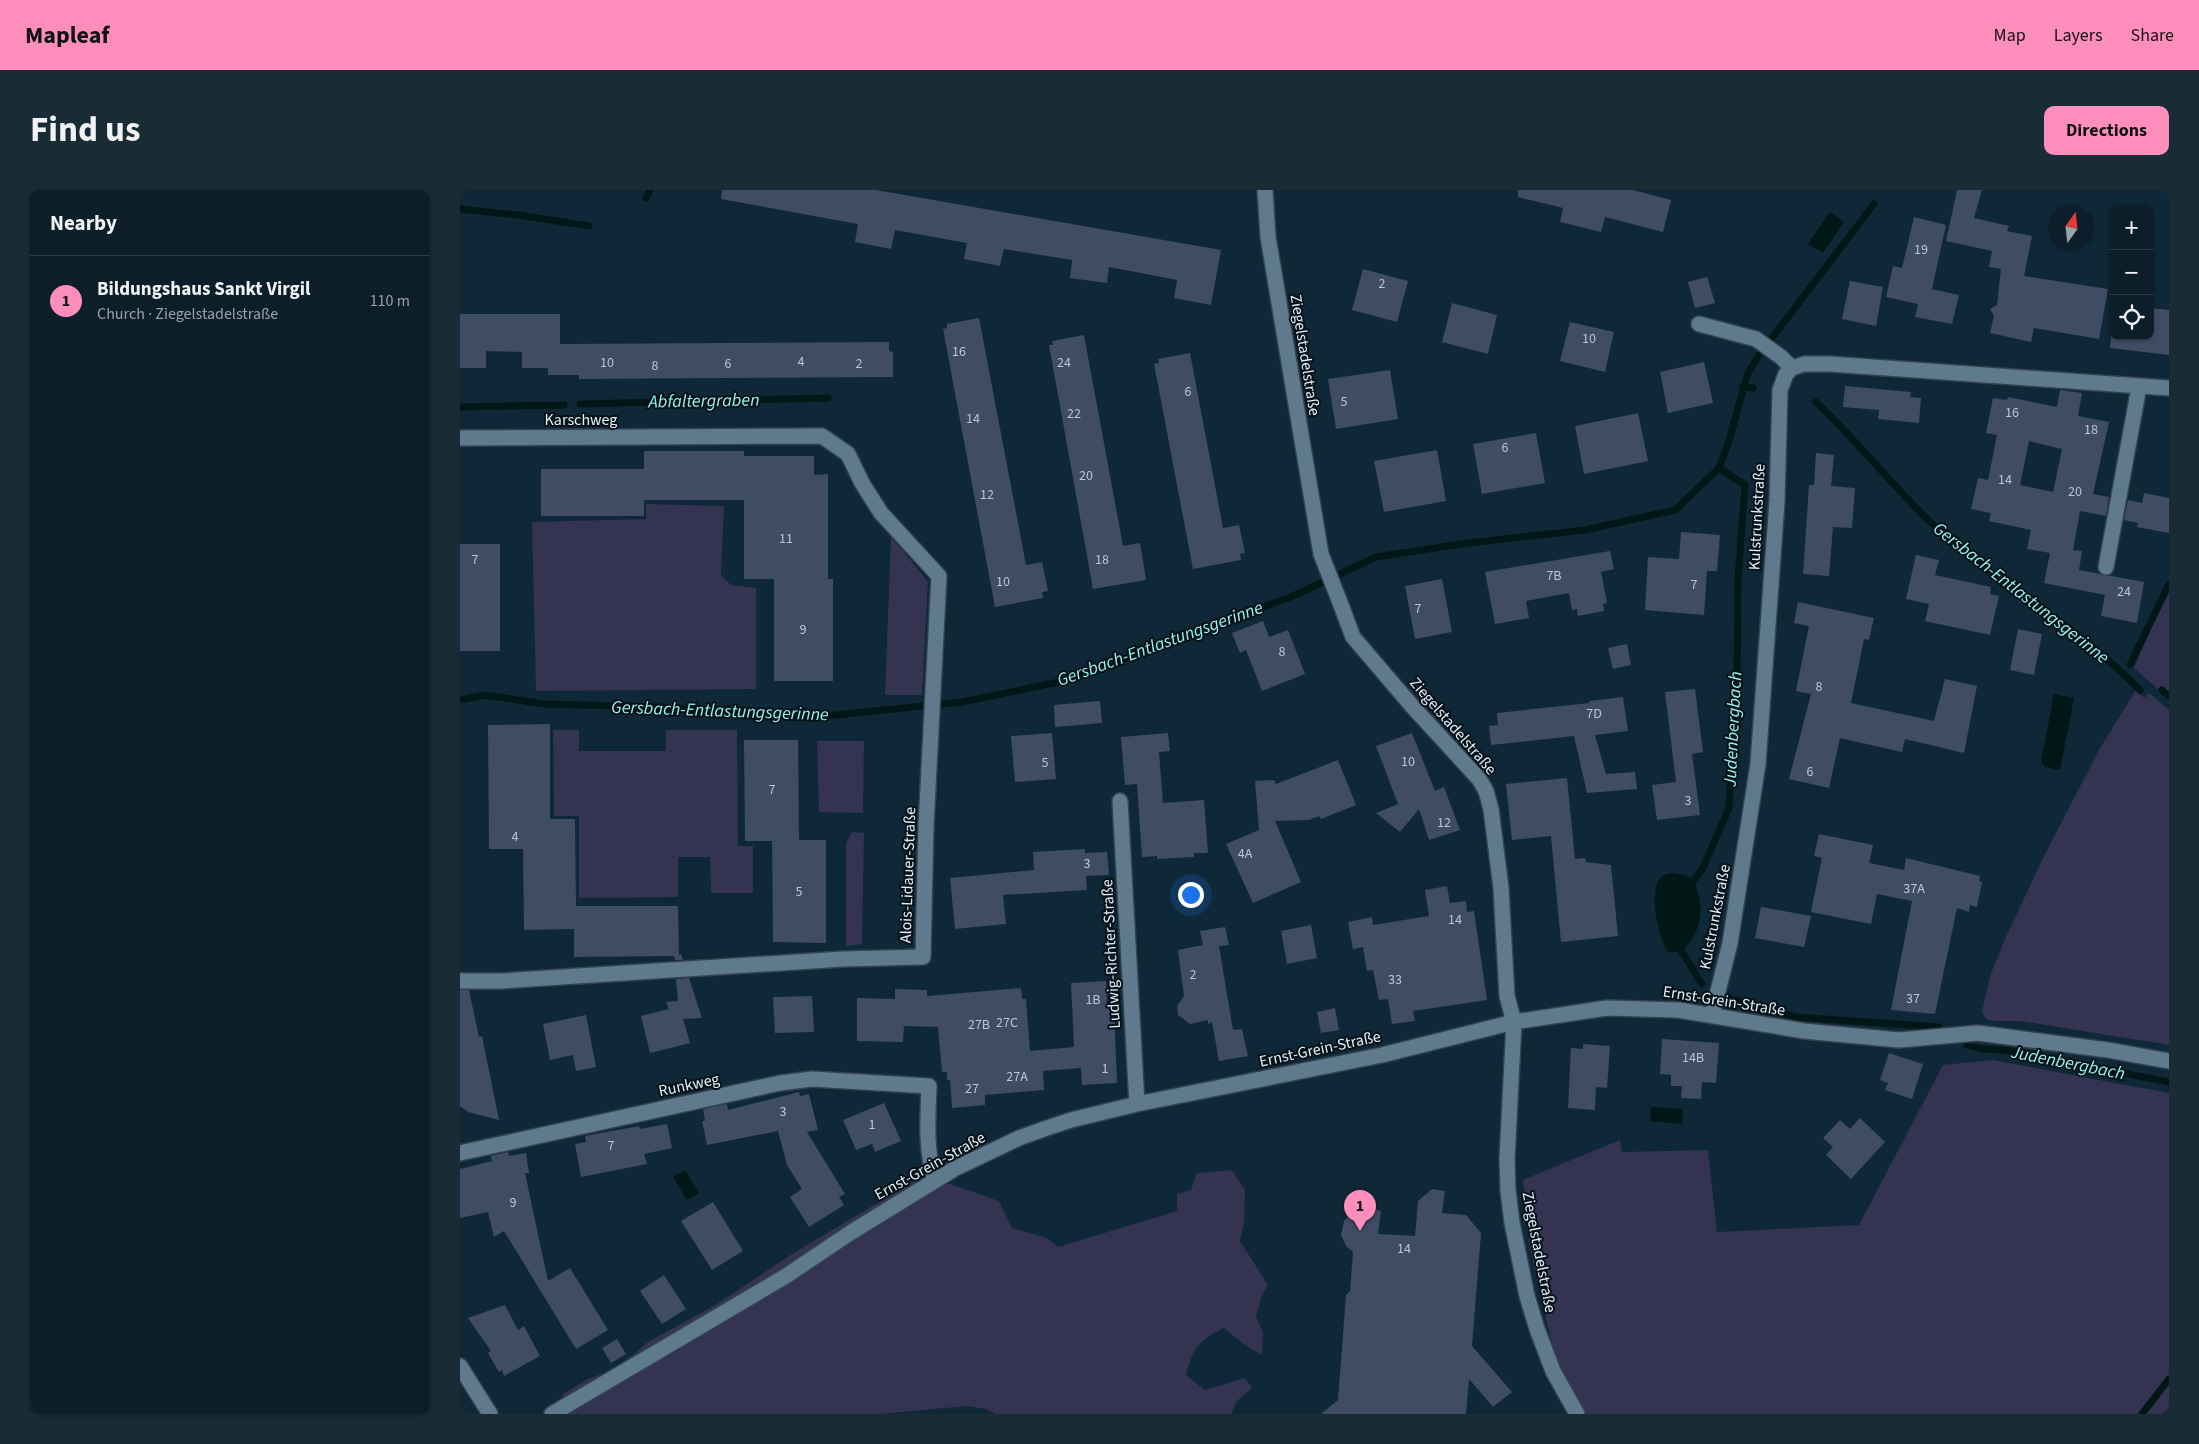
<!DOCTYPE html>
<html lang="en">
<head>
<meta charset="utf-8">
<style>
  body { margin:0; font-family:"Source Sans 3",sans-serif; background:#192b35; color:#f1f3f6 }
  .controls { position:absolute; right:15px; top:15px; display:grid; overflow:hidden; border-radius:10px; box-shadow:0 1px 4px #0004 }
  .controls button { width:45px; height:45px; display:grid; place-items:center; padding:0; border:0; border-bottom:1px solid #2b3c46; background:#0b1e29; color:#f1f3f6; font:25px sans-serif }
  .compass { position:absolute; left:1589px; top:15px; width:45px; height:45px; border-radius:50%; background:#0b1e29; box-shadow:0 1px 4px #0004; rotate:15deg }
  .you { position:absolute; left:730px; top:704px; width:18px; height:18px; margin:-12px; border:4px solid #fff; border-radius:50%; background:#1a73e8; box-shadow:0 0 0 8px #1a73e833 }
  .badge { display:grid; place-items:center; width:32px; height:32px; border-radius:50%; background:#fe8ebc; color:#111; font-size:16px; font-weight:700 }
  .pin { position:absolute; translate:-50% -41px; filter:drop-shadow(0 1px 2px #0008) }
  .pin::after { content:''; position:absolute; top:26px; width:18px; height:15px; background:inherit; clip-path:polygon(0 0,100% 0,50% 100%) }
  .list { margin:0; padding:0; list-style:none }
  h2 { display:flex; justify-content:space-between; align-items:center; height:65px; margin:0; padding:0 20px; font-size:21px }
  h2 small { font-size:16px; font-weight:400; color:#9aa2a8 }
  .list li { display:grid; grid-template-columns:32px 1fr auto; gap:15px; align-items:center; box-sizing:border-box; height:90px; padding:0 20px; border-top:1px solid #2b3c46 }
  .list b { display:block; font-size:19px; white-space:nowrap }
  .list p { margin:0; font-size:16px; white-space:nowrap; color:#9aa2a8 }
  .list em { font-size:16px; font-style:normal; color:#9aa2a8 }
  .icon { flex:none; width:28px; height:28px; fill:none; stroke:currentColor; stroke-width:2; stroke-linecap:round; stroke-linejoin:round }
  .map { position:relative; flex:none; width:1709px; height:1224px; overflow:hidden; border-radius:10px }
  header { display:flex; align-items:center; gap:30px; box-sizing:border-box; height:70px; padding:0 25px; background:#fe8ebc; color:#111 }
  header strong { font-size:24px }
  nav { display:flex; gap:28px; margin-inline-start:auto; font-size:18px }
  .intro { display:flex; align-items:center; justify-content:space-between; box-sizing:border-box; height:120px; padding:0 30px }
  h1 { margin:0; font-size:35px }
  .button { padding:12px 22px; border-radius:10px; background:#fe8ebc; color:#111; font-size:18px; font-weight:700 }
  main { display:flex; gap:30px; padding:0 30px }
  aside { flex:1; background:#0b1e29; border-radius:10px; box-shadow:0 1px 4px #0004 }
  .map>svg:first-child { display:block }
  .green { fill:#343352 }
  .water { fill:#001716 }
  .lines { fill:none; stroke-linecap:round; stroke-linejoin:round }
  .stream { stroke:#001716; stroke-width:7 }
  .building { fill:#3f4c63; fill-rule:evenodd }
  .minor-casing { stroke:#32414e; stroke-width:18 }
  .minor { stroke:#5f7a8c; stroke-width:15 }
  .labels { text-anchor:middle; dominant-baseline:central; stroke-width:4; stroke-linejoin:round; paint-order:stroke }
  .number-label { font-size:14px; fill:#b8c7d4 }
  .street-label { font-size:16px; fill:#e1f0fa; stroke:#061017 }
  .water-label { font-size:18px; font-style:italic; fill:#96f4ef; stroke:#061017 }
</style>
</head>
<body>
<header>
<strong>Mapleaf</strong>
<nav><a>Map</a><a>Layers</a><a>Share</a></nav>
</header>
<div class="intro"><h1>Find us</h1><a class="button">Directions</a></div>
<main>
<aside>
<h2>Nearby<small></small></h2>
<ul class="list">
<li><span class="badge">1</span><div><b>Bildungshaus Sankt Virgil</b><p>Church · Ziegelstadelstraße</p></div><em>110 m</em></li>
</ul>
</aside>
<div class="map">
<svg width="1709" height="1224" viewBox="0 0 1709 1224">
  <rect width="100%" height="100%" fill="#0f2837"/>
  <path class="green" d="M 186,314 L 264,316 L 261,385 L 271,395 L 296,398 L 296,499 L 76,501 L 72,332 L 186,329 Z
    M 431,346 L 468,392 L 462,505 L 425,505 Z
    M 1709,394 L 1709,509 L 1674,478 Z
    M 1676,500 L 1684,508 L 1689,503 L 1709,520 L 1709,855 L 1561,831 L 1534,831 L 1526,829 L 1522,822 L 1530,786 L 1545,749 L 1583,668 L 1639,560 Z
    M 93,540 L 119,540 L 119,561 L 206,561 L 206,540 L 277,540 L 278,656 L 293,656 L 293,703 L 251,703 L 250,667 L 218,667 L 218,707 L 119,708 L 119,626 L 94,626 Z
    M 357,551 L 404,551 L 403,623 L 359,622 Z
    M 392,642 L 404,643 L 402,754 L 386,756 L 386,653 Z
    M 1532,870 L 1709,903 L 1709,1224 L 1120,1224 L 1111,1210 L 1092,1154 L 1070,1058 L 1063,990 L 1160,950 L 1162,962 L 1248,960 L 1257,1042 L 1399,1035 L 1483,875 Z
    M 772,980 L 785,1000 L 784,1032 L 780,1051 L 808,1095 L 802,1105 L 796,1127 L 803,1142 L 802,1165 L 785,1155 L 764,1138 C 739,1150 733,1158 726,1185 L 745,1200 L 785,1188 L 792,1198 L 777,1211 L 771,1224 L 535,1224 L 527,1219 L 507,1216 L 420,1224 L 96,1224 L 103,1204 L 126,1190 L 157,1178 L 188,1152 L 257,1114 L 329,1066 L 459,988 L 490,994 L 539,1011 L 552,1038 L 587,1048 L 598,1057 L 717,1021 L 717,1004 L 731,1000 L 737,983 Z"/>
  <path class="water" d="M 1370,22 L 1384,32 L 1363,63 L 1348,54 Z
    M 1594,504 L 1614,508 L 1600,580 L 1585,577 L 1581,572 Z
    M 1212,683 L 1225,685 L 1234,690 C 1245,720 1243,739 1222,762 L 1208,762 C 1198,749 1188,699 1201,687 C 1204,684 1208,684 1212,683 Z
    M 1191,917 L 1223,919 L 1222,934 L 1190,931 Z
    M 225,980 L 239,1003 L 227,1010 L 213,987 Z"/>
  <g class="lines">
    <path class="stream" d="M 186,8 L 190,0
      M 0,19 L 58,25 L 129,36
      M 1283,197 L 1293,198
      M 1356,212 C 1407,260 1449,318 1503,361 C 1562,408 1627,446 1680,500
      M 120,214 L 368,208
      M 0,217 L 104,215
      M 1670,475 L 1709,394
      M 1702,500 L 1709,506
      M 0,510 L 25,505 L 84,514 L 197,517 L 356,527 L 502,512 L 604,491 L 833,406 L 916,367 L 1008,353 L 1125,340 L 1215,320 L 1259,278 L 1269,251 L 1287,185 L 1299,165 L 1414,14
      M 1229,697 L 1243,678 L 1269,618 L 1277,499 L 1278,390 L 1285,295 L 1259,278
      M 1220,753 L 1222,762 L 1242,794
      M 1268,808 L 1336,827 L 1479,837
      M 1507,855 L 1521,859 L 1545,860 L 1709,892
      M 1682,1224 L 1709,1189"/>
  </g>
  <path class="building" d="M 262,0 L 416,0 L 761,60 L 751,115 L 714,108 L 717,90 L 649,77 L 647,93 L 610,88 L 612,70 L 544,59 L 540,76 L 504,69 L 507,53 L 435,40 L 431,59 L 395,52 L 398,34 L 261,9 Z
    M 1058,0 L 1173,0 L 1211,10 L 1203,42 L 1145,27 L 1141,42 L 1100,32 L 1103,18 L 1058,7 Z
    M 1497,0 L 1522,0 L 1514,28 L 1549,36 L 1547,41 L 1572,46 L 1564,86 L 1648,99 L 1639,149 L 1574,138 L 1571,152 L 1530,143 L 1534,126 L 1530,119 L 1537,115 L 1541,79 L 1529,77 L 1532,61 L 1486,51 Z
    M 1454,27 L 1486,35 L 1472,99 L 1499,105 L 1492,134 L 1455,127 L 1458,114 L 1426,107 L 1433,76 L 1442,78 Z
    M 903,79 L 948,91 L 937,132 L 892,120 Z
    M 1247,87 L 1255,113 L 1235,118 L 1228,92 Z
    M 1390,91 L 1423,97 L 1416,136 L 1382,129 Z
    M 992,113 L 1037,125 L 1028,164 L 982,152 Z
    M 1690,118 L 1709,120 L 1709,165 L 1650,158 L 1651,146 L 1690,146 Z
    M 0,124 L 100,124 L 100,154 L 429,152 L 429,161 L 433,162 L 433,187 L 119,189 L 119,185 L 88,185 L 88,178 L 62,178 L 62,162 L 26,161 L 26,178 L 0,178 Z
    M 519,128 L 566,375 L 582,372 L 588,401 L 582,402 L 583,408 L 535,417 L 483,139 L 487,138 L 487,134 Z
    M 1110,132 L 1154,142 L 1145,182 L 1100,171 Z
    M 624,145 L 663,356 L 680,353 L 686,390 L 633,399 L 589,155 L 593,155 L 592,151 Z
    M 730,163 L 763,338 L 779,335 L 785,363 L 780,364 L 781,370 L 733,379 L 694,174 L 699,173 L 698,169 Z
    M 1244,172 L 1253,213 L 1208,223 L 1200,182 Z
    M 930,180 L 938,229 L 876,239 L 868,189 Z
    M 1385,196 L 1451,202 L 1450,207 L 1461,208 L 1459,233 L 1418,229 L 1419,220 L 1383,217 Z
    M 1600,200 L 1622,203 L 1618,226 L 1649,232 L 1633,304 L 1649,307 L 1646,326 L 1620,321 L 1613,360 L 1622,361 L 1619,380 L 1684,392 L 1677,433 L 1641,426 L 1645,405 L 1584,393 L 1590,363 L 1567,359 L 1571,340 L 1529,331 L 1531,323 L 1511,319 L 1518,288 L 1528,290 L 1537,245 L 1526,243 L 1533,208 L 1547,210 L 1548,207 L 1597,217 ZM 1569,251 L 1602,259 L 1593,302 L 1560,295 Z
    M 1178,223 L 1188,271 L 1124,284 L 1115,236 Z
    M 1076,243 L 1085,293 L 1022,304 L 1013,254 Z
    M 977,260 L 986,311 L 924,322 L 914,271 Z
    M 184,261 L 284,261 L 284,266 L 354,266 L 354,285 L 368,284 L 368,389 L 373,389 L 373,491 L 314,491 L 314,389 L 284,389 L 284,310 L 184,310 L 184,326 L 81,326 L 81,279 L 184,279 Z
    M 1356,263 L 1374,265 L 1371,296 L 1395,298 L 1392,338 L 1373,337 L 1369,386 L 1343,384 L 1349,295 L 1354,295 Z
    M 1684,303 L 1709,308 L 1709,343 L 1677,337 L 1678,333 L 1664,330 L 1668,310 L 1682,313 Z
    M 1221,342 L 1260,345 L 1257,381 L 1247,381 L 1244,425 L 1185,420 L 1188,367 L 1219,369 Z
    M 0,354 L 40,354 L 40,461 L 0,461 Z
    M 1150,361 L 1154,379 L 1141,382 L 1147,413 L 1143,414 L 1144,421 L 1118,426 L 1117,419 L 1112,420 L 1109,403 L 1066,411 L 1069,428 L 1035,434 L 1025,382 Z
    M 1456,365 L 1479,370 L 1475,385 L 1531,397 L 1530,404 L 1539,406 L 1530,445 L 1465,431 L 1469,414 L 1446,409 Z
    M 982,389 L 992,442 L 955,449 L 945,396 Z
    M 1338,412 L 1414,428 L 1409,450 L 1404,449 L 1391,513 L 1474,531 L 1485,489 L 1517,496 L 1504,563 L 1445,549 L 1442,562 L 1380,548 L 1369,598 L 1329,589 L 1351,504 L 1336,501 L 1349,436 L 1334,433 Z
    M 803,431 L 809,447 L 828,440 L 845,484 L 802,501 L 786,460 L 780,463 L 772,443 Z
    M 1558,439 L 1582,444 L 1574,485 L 1550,480 Z
    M 1167,454 L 1171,475 L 1153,479 L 1148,458 Z
    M 1235,499 L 1243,562 L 1232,564 L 1240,625 L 1197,630 L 1192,595 L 1216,592 L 1205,502 Z
    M 1163,507 L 1168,541 L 1135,545 L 1146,584 L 1175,582 L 1177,599 L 1127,603 L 1114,546 L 1031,555 L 1029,536 L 1038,535 L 1037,523 L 1130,513 L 1129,511 Z
    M 640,511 L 642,533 L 595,537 L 594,515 Z
    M 90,534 L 90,629 L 115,629 L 116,716 L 218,716 L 219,765 L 221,764 L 223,770 L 215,770 L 214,766 L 114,767 L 114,739 L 64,740 L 63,659 L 29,659 L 28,535 Z
    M 592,543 L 596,589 L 555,592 L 551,546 Z
    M 708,543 L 710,561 L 699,562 L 703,613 L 744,610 L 748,663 L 734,663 L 734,667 L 697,669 L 697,666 L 682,667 L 677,594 L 665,595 L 661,547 Z
    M 952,543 L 975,601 L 984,597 L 1000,640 L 969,650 L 959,619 L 940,642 L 916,623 L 938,614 L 916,556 Z
    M 284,550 L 338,550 L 339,650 L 366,650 L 366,753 L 313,752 L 312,651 L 285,651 Z
    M 878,570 L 896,615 L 861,629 L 859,626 L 849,630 L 815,631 L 841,692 L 793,713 L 766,654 L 799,640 L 795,591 L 814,590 L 816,594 Z
    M 1107,588 L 1115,669 L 1125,668 L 1126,672 L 1151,675 L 1158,746 L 1101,752 L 1091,646 L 1052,650 L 1046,594 Z
    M 1359,644 L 1413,655 L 1409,673 L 1444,680 L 1446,668 L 1520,686 L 1519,691 L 1522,692 L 1517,717 L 1510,715 L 1509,722 L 1497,718 L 1475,824 L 1431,820 L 1452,711 L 1417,704 L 1411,734 L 1351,722 L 1362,668 L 1354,666 Z
    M 625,659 L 625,663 L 647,662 L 649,685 L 626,686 L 627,700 L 543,705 L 546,734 L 495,739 L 490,688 L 574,680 L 573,662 Z
    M 987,696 L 990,713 L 1006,711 L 1007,722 L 1014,721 L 1027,810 L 953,821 L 955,831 L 932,834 L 928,809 L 919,810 L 913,780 L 907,781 L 903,757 L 893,759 L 888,732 L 912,727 L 913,735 L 969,726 L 965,700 Z
    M 1301,717 L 1351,726 L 1344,757 L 1295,748 Z
    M 851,735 L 857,768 L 827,774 L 821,741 Z
    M 765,737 L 769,755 L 759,756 L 773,840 L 782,839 L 788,866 L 759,871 L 752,832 L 748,834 L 748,830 L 730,834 L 718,825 L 717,816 L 724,806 L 718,760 L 743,755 L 740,741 Z
    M 229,788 L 242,828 L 223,829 L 230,853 L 190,863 L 181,826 L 209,819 L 206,812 L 218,811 L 216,789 Z
    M 646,791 L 647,817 L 654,817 L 657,893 L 622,895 L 621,878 L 583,881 L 584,900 L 525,905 L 525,915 L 492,918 L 490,890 L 487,890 L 487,882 L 482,882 L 478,837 L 444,836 L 443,852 L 397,851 L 397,808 L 435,809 L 435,799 L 467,800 L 467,806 L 561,798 L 562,809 L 566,809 L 570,861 L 614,857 L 611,793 Z
    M 0,800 L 9,800 L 19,847 L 22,846 L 39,930 L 8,922 L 0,916 Z
    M 352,806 L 354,842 L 315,843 L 313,807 Z
    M 875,818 L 879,840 L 861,843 L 857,822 Z
    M 126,825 L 136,877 L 116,881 L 113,865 L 90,870 L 83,834 Z
    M 1202,849 L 1259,853 L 1256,893 L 1242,892 L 1241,909 L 1221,908 L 1222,896 L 1211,896 L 1211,885 L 1200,884 Z
    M 1123,854 L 1150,856 L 1147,898 L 1136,897 L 1135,920 L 1108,918 L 1111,858 L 1123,859 Z
    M 1429,863 L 1463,874 L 1452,909 L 1425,900 L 1428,893 L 1420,890 Z
    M 339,902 L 340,906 L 349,904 L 358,940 L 347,942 L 385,1004 L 379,1007 L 384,1015 L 349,1037 L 330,1007 L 342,999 L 327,975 L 318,941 L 247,955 L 242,931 L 245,931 L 243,919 L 267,914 L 268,920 Z
    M 424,913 L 441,951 L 415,962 L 412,954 L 396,960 L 383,930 Z
    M 1400,928 L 1425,952 L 1391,989 L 1366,965 L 1373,957 L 1363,948 L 1380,930 L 1390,939 Z
    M 207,934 L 212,958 L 184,964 L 187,974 L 121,987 L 115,954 L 126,952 L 125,946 L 179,936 L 180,939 Z
    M 48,962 L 49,966 L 66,963 L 69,983 L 65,983 L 88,1091 L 110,1078 L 148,1140 L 116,1159 L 44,1041 L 34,1047 L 28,1022 L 0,1028 L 0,979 L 32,971 L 31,966 Z
    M 972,999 L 985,1001 L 982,1023 L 1006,1025 L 1021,1043 L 1012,1156 L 1052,1202 L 1033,1217 L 1009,1189 L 1006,1224 L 861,1224 L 878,1210 L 886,1105 L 890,1101 L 893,1062 L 886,1056 L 881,1045 L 884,1031 L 894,1020 L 910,1018 L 921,1021 L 918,1044 L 955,1046 L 958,1011 Z
    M 253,1012 L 283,1061 L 252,1080 L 221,1031 Z
    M 204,1085 L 226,1119 L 202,1134 L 180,1101 Z
    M 45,1115 L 58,1140 L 64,1136 L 80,1166 L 44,1186 L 42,1180 L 39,1182 L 28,1163 L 31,1161 L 8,1128 Z
    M 157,1149 L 166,1164 L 151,1173 L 142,1158 Z"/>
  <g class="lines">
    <defs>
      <path id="minor" d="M 805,0 L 808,47 L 861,364 L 881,415 L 893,447 L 952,516 L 1019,589 L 1026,601 L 1031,619 L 1041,698 L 1047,806 L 1054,832 L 1047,969 L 1048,1001 L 1052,1033 L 1067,1106 L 1077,1139 L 1093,1181 L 1117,1224
        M 1239,134 L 1296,149 L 1321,167 L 1332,178
        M 0,248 L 362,246 L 388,264 L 402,293 L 421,323 L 479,386 L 466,636 L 463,767 L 383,769 L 41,791 L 0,791
        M 1646,377 L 1679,197
        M 660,611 L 677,914
        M 1252,825 L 1270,753 L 1298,574 L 1317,311 L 1320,200 L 1326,184 L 1332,178 L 1344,174 L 1370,174 L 1709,198
        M 0,963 L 320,893 L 352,889 L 469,896 C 468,928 465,959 475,990
        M 0,1176 L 30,1224
        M 92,1224 L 326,1086 L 390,1043 L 494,979 L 559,948 L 584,939 L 611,930 L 677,914 L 922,865 L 1054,832 L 1147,818 L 1218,820 L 1344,841 L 1439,850 L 1518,843 L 1648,860 L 1709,871"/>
    </defs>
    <use href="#minor" class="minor-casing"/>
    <use href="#minor" class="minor"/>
  </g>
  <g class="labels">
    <g class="number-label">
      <text x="1461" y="60">19</text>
      <text x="922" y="94">2</text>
      <text x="1129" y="149">10</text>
      <text x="499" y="162">16</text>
      <text x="341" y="172">4</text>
      <text x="147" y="173">10</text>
      <text x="604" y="173">24</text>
      <text x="268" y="174">6</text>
      <text x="399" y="174">2</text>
      <text x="195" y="176">8</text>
      <text x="728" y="202">6</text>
      <text x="884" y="212">5</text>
      <text x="1552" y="223">16</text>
      <text x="614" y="224">22</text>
      <text x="513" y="229">14</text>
      <text x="1631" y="240">18</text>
      <text x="1045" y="258">6</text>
      <text x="626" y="286">20</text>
      <text x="1545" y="290">14</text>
      <text x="1615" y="302">20</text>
      <text x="527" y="305">12</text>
      <text x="326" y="349">11</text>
      <text x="15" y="370">7</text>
      <text x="642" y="370">18</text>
      <text x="1094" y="386">7B</text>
      <text x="543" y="392">10</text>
      <text x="1234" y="395">7</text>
      <text x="1664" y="402">24</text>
      <text x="958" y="419">7</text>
      <text x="343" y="440">9</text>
      <text x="822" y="462">8</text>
      <text x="1359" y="497">8</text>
      <text x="1134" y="524">7D</text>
      <text x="948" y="572">10</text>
      <text x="585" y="573">5</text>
      <text x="1350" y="582">6</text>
      <text x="312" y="600">7</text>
      <text x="1228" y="611">3</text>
      <text x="984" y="633">12</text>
      <text x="55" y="647">4</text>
      <text x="785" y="664">4A</text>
      <text x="627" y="674">3</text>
      <text x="1454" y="699">37A</text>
      <text x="339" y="702">5</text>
      <text x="995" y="730">14</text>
      <text x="733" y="785">2</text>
      <text x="935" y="790">33</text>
      <text x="1453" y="809">37</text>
      <text x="633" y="810">1B</text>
      <text x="547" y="833">27C</text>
      <text x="519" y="835">27B</text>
      <text x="1233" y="868">14B</text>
      <text x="645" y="879">1</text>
      <text x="557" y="887">27A</text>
      <text x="512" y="899">27</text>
      <text x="323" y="922">3</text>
      <text x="412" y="935">1</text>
      <text x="151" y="956">7</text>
      <text x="53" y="1013">9</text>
      <text x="944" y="1059">14</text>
    </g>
    <g class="street-label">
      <text transform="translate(845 165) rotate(81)">Ziegelstadelstraße</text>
      <text x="121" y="230">Karschweg</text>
      <text transform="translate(1297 327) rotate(-87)">Kulstrunkstraße</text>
      <text transform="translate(993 536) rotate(49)">Ziegelstadelstraße</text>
      <text transform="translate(448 685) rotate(-88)">Alois-Lidauer-Straße</text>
      <text transform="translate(1255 727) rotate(-79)">Kulstrunkstraße</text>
      <text transform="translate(651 764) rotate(-93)">Ludwig-Richter-Straße</text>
      <text transform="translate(1264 811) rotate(9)">Ernst-Grein-Straße</text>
      <text transform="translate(860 859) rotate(-12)">Ernst-Grein-Straße</text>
      <text transform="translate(229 895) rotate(-12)">Runkweg</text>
      <text transform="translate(470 976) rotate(-29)">Ernst-Grein-Straße</text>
      <text transform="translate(1079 1062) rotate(79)">Ziegelstadelstraße</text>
    </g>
    <g class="water-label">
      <text transform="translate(244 211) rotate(-1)">Abfaltergraben</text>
      <text transform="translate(1561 403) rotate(38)">Gersbach-Entlastungsgerinne</text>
      <text transform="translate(700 454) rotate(-20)">Gersbach-Entlastungsgerinne</text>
      <text transform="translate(260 521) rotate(2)">Gersbach-Entlastungsgerinne</text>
      <text transform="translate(1273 539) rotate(-87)">Judenbergbach</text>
      <text transform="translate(1608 873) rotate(11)">Judenbergbach</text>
    </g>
  </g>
</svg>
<div class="controls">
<button>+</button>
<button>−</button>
<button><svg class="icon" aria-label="locate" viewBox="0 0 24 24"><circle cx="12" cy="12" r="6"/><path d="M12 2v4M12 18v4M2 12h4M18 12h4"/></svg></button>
</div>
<svg class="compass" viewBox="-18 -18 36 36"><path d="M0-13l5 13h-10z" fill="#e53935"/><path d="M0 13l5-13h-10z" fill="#9aa2a8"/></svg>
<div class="you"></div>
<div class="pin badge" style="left:900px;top:1041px">1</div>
</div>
</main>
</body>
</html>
